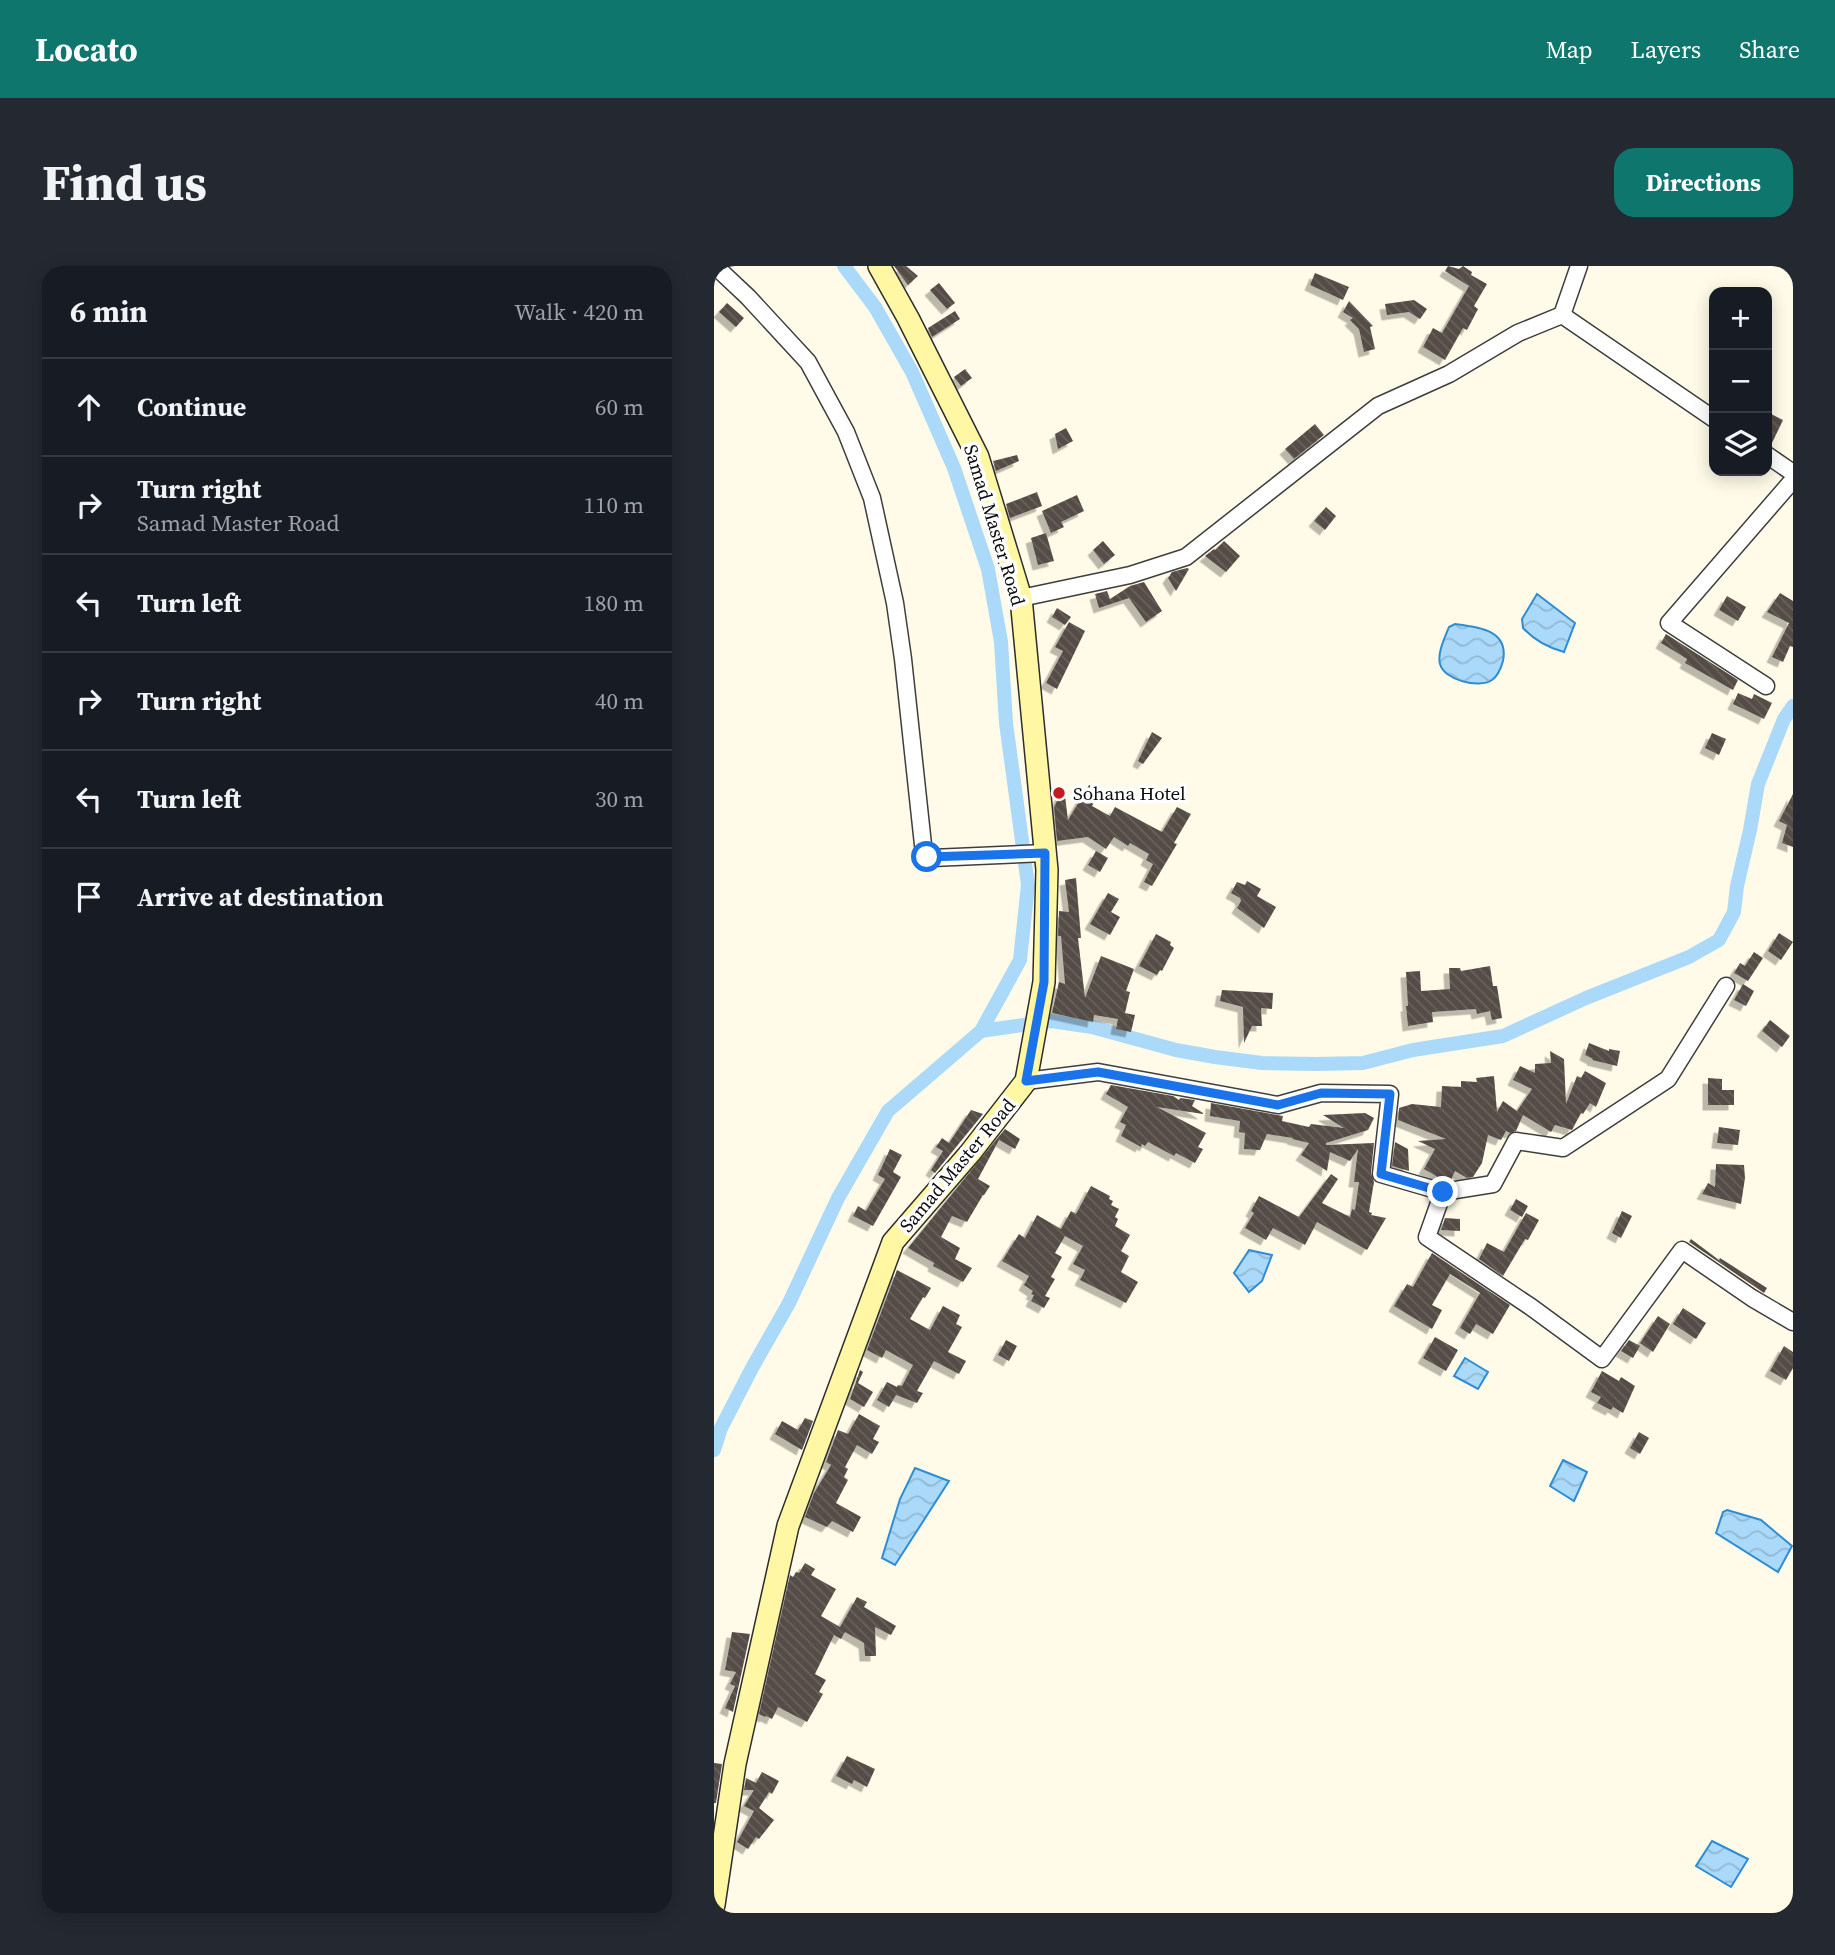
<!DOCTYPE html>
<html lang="en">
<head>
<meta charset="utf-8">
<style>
  body { margin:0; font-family:"Source Serif 4",serif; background:#242831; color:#f1f3f6 }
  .controls { position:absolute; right:21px; top:21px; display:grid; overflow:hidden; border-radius:14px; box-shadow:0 4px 18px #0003 }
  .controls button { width:63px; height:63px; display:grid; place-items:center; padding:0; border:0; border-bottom:2px solid #363941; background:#171b24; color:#f1f3f6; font:35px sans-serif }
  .stop { position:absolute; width:21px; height:21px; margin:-16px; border:5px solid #1a73e8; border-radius:50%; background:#fff }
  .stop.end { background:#1a73e8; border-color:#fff; box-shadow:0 2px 7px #0008 }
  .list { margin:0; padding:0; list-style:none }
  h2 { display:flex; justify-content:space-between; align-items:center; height:91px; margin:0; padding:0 28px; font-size:30px }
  h2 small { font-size:23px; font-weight:400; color:#9ea1a6 }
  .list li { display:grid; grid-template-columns:46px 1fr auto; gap:21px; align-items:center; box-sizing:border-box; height:98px; padding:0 28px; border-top:2px solid #363941 }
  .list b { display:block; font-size:26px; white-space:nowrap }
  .list p { margin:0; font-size:23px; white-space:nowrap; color:#9ea1a6 }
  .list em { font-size:23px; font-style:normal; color:#9ea1a6 }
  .icon { flex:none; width:38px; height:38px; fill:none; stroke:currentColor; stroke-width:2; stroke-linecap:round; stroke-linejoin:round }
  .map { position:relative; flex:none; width:1079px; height:1647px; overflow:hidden; border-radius:21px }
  header { display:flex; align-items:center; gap:42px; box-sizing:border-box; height:98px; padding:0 35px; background:#0f766e; color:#fff }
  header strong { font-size:33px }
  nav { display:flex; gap:38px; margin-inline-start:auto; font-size:24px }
  .intro { display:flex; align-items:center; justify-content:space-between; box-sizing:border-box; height:168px; padding:0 42px }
  h1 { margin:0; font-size:49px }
  .button { padding:18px 32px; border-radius:21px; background:#0f766e; color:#fff; font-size:24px; font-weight:700 }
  main { display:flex; gap:42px; padding:0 42px }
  aside { flex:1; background:#171b24; border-radius:21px; box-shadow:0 4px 18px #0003 }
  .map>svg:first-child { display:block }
  .water { fill:url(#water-waves); stroke:#2d8dd4; stroke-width:2 }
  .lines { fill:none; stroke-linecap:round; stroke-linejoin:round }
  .canal { stroke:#aad9f9; stroke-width:14 }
  .building { fill:url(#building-back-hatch); filter:url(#shadow) }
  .street-casing { stroke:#3e3e3e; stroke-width:19 }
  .secondary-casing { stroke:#2d2d2d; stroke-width:24 }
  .street { stroke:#fff; stroke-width:16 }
  .secondary { stroke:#fff7a3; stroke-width:21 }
  .route { stroke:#1a73e8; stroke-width:9 }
  .poi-dot { fill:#c11c20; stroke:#fff; stroke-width:2.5 }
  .labels { text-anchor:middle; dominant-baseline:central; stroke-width:7; stroke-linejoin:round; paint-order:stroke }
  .street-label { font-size:19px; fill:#0b0b0b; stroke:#fff }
  .poi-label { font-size:19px; fill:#0b0b0b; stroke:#fff; text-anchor:start }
</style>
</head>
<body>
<header>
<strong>Locato</strong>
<nav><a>Map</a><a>Layers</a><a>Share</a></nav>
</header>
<div class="intro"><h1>Find us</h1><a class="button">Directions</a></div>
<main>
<aside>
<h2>6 min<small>Walk · 420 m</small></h2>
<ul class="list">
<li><svg class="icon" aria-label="ahead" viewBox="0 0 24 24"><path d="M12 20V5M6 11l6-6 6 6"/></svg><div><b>Continue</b></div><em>60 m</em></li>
<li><svg class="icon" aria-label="right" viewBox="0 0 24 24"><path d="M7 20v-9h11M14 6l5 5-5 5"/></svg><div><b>Turn right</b><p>Samad Master Road</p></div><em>110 m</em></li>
<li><svg class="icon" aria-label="left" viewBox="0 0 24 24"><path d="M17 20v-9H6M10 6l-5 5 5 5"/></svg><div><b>Turn left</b></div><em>180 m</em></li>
<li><svg class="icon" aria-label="right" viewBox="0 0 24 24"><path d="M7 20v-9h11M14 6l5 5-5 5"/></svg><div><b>Turn right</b></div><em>40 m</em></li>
<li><svg class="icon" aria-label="left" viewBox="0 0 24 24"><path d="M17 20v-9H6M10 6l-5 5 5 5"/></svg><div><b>Turn left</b></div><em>30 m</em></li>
<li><svg class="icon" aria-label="arrive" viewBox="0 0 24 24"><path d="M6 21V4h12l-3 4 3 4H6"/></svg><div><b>Arrive at destination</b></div></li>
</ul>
</aside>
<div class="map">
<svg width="1079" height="1647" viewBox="0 0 1079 1647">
  <defs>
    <pattern id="water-waves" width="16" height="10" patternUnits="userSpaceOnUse" patternTransform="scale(1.75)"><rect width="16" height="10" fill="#aad9f9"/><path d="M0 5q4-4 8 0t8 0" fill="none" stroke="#91b9d4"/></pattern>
    <pattern id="building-back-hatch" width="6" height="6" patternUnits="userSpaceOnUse" patternTransform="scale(1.75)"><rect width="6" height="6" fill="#544c46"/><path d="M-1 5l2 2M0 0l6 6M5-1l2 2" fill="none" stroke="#68615c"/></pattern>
    <filter id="shadow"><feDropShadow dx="-5.5" dy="5.5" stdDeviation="0" flood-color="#0004"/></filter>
  </defs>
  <rect width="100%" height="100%" fill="#fffbe8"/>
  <path class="water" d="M 823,328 L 861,357 L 850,386 C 835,382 820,374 809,362 L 808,353 Z
    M 741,358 C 765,361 795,364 789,395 C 787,402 784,410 778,414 C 765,423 730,414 726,398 C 723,387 731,371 735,361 Z
    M 535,984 L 558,989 L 548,1015 L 535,1026 L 520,1007 Z
    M 751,1092 L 774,1106 L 764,1123 L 740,1110 Z
    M 849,1194 L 873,1206 L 860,1235 L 836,1220 Z
    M 201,1202 L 235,1215 L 181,1299 L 168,1292 L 186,1233 Z
    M 1013,1244 L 1047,1254 L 1078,1280 L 1064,1306 L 1002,1267 L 1009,1246 Z
    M 998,1575 L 1034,1593 L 1017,1621 L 982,1600 Z"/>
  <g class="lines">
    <path class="canal" d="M 130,0 L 161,41 L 198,106 L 240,202 L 274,303 L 287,376 L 292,457 L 314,619 L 306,694 L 267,765
      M 0,1184 L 7,1162 L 38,1102 L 75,1037 L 124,932 L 174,845 L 267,765 L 337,755 L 378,761 L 462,784 L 501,791 L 548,797 L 602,798 L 649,797 L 699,784 L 789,770 L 872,732 L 975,691 L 1005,674 L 1020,646 L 1023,620 L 1036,564 L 1044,518 L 1070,453 L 1079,440"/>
  </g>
  <path class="building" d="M 180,0 L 192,0 L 204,10 L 194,19 Z
    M 734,0 L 745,3 L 749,0 L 758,6 L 757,9 L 773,18 L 760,40 L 764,43 L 753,64 L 749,62 L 731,94 L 709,81 L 719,62 L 728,67 L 755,20 L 731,5 Z
    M 601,7 L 635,21 L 629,34 L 596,19 Z
    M 225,17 L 241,37 L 233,43 L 216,24 Z
    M 700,34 L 713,43 L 706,53 L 695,46 L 673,49 L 671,38 Z
    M 635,35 L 659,60 L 656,61 L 661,83 L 650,86 L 645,63 L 636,54 L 639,52 L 629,46 Z
    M 13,37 L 30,52 L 22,61 L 5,46 Z
    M 241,45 L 246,53 L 218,71 L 214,62 Z
    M 251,103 L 258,112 L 247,120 L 240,111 Z
    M 1053,146 L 1069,154 L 1057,179 L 1053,179 Z
    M 601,158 L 610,169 L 580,193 L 571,183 Z
    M 352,162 L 359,175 L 344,183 L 341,168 Z
    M 303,189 L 305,195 L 282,205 L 279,195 Z
    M 323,226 L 328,240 L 296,252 L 292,238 Z
    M 363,229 L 370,245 L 347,256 L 350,261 L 337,267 L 328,245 Z
    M 612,241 L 622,250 L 611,264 L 600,255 Z
    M 332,267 L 340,295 L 324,299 L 317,272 Z
    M 389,275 L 401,289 L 390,298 L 379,284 Z
    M 510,275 L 526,290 L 512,306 L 491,290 L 500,283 L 501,284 Z
    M 473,302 L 475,303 L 462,325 L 454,312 L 458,306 Z
    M 430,316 L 448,345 L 432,356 L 415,332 L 385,342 L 381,328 L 393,325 L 396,333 L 416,320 Z
    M 1066,327 L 1079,335 L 1079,381 L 1076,380 L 1069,396 L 1058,391 L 1075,357 L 1053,346 Z
    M 1013,330 L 1032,341 L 1024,355 L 1005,344 Z
    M 343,342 L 357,351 L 351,359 L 338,351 Z
    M 355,356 L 371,365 L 343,423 L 332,417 L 349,385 L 341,381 Z
    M 952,368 L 1024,414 L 1019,424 L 971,397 L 973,393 L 947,377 Z
    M 1024,427 L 1038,433 L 1040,428 L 1058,437 L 1050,453 L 1019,438 Z
    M 438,466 L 448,472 L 429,498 L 424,495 Z
    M 998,467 L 1012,473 L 1005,489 L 991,482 Z
    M 375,519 L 386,525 L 378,540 L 396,550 L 401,541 L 448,566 L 463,541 L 477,548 L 460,577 L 463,578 L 438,620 L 430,616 L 439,598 L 432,594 L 435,588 L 416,577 L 414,580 L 400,571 L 392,583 L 374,571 L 343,575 L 340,541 L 350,522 L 354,554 Z
    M 1079,528 L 1079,581 L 1068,577 L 1073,559 L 1065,555 Z
    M 382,585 L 394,592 L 386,606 L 374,599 Z
    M 362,612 L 367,672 L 364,672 L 371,732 L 387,690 L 420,703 L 412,725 L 416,726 L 411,747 L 421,749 L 417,766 L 402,763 L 404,753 L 380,749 L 379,756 L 338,747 L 345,716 L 351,718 L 347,670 L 344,670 L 345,645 L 355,646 L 351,614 Z
    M 533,615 L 547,623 L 543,630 L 562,641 L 550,662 L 523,642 L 527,635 L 526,632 L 517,627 L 523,616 L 531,619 Z
    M 394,627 L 405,633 L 397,646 L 406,651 L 396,669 L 376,658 Z
    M 1065,667 L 1079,676 L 1067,694 L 1054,685 Z
    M 442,668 L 457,676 L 456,679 L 460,682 L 448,705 L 446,704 L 443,709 L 425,700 Z
    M 1040,686 L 1049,692 L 1034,715 L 1020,707 L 1026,697 L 1031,700 Z
    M 776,700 L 779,720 L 783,720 L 788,752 L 778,754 L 776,745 L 763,748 L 762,743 L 718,746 L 719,756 L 694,760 L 692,740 L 694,740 L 692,706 L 706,705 L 707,725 L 736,723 L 735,702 L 746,702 L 747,705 Z
    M 1029,718 L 1040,725 L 1032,740 L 1020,734 Z
    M 508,724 L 559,727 L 558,743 L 547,742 L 548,760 L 538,760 L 530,777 L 529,741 L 506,735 Z
    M 1056,754 L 1076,770 L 1068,781 L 1048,765 Z
    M 875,777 L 895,785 L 895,783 L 906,785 L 903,800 L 878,794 L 879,793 L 871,789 Z
    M 836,785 L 850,793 L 852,838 L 863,810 L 867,812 L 871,805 L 892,817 L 882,841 L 876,837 L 869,848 L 867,847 L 858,864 L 841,859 L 837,866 L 809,849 L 802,865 L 796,867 L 792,865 L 787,874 L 774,869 L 768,897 L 759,911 L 753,912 L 741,905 L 737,914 L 729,910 L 729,914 L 710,903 L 721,883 L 704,875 L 732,873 L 684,854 L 685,842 L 698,838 L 727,841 L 728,820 L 747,821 L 747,815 L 763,816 L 762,812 L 780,810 L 783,846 L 789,835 L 803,845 L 818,823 L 799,814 L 806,800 L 821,807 L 821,798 L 837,797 Z
    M 994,812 L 1008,813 L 1008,824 L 1020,824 L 1020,839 L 994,839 Z
    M 397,819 L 459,830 L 465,834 L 466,832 L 481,834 L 478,840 L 489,847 L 489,848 L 443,841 L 492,867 L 484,881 L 489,883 L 481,897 L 462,887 L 460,890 L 434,876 L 431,880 L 428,878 L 427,881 L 407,870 L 412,859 L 406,856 L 414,841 L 392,828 Z
    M 497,837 L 569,850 L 568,855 L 595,861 L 597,858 L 630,862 L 609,849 L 651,847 L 660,852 L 654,864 L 612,877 L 612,879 L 660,877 L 657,907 L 660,916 L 655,946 L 658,947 L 657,949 L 672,952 L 653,984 L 603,956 L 591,979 L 559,962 L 552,974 L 531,962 L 540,947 L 537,945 L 545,930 L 585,951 L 617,908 L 624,913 L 608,937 L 636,951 L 638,943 L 641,944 L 645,916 L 640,916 L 644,883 L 636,895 L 616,886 L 613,905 L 587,889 L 595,877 L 578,873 L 579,872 L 553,868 L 546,884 L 530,883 L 531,867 L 525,866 L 526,855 L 496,850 Z
    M 257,844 L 269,848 L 221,907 L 217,904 L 229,885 L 222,881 L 228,872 L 235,877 Z
    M 1005,861 L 1026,864 L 1024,879 L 1003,877 Z
    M 291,863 L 306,873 L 301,883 L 285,874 L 264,913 L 276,920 L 270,929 L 269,929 L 253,956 L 238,950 L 227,971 L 246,982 L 241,993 L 258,1002 L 249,1016 L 219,1000 L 220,997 L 194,982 Z
    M 681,876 L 694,883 L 695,905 L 678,900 Z
    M 176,883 L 188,889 L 179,906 L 187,911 L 159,960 L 139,950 L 144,940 L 152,945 L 171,913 L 164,909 Z
    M 1002,898 L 1030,899 L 1031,912 L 1027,938 L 988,928 L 994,917 L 1001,921 Z
    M 377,920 L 396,930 L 395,933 L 399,935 L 397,939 L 405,943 L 401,951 L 404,953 L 401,960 L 416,969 L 407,985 L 415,990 L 407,1006 L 424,1016 L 412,1037 L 366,1014 L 371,1004 L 359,998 L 369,980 L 351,970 L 341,987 L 348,991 L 337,1011 L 341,1013 L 331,1030 L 336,1032 L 330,1042 L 317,1035 L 320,1029 L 317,1028 L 319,1025 L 310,1019 L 315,1010 L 288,995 L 305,968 L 311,972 L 323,949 L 347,963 L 357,945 L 362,948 Z
    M 802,933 L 814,940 L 808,951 L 796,944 Z
    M 908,945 L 918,950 L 907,972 L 898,967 Z
    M 812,947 L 825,954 L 814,974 L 811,973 L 789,1010 L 765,993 L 773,977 L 790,986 Z
    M 731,952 L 746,953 L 746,965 L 727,964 Z
    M 977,973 L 1005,994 L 1006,992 L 1053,1022 L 1050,1027 L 975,976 Z
    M 718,987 L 796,1039 L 779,1068 L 762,1058 L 756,1068 L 746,1062 L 766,1027 L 736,1008 L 718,1039 L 728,1044 L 718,1063 L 680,1040 L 693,1018 L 699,1021 Z
    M 183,1004 L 217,1022 L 211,1032 L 209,1031 L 196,1053 L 216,1064 L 229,1040 L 246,1049 L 242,1058 L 248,1061 L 234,1086 L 252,1095 L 245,1108 L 220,1095 L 203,1125 L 209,1127 L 203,1137 L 182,1129 L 175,1141 L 163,1134 L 173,1116 L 183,1121 L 184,1119 L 188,1120 L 199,1099 L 172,1084 L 168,1092 L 153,1084 Z
    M 969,1042 L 992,1057 L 982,1073 L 959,1058 Z
    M 944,1050 L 956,1058 L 939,1086 L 926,1077 Z
    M 721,1071 L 744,1084 L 732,1105 L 709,1092 Z
    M 292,1074 L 303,1080 L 295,1095 L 284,1089 Z
    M 915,1074 L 926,1080 L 919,1092 L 907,1085 Z
    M 1070,1080 L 1079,1086 L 1079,1102 L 1072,1114 L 1056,1105 Z
    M 146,1104 L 149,1106 L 144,1117 L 159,1126 L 150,1141 L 136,1133 Z
    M 888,1105 L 905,1115 L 907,1111 L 921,1120 L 909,1147 L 899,1141 L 897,1144 L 883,1137 L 887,1131 L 877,1126 Z
    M 145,1148 L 166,1160 L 159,1173 L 165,1176 L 158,1188 L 143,1179 L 131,1201 L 134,1203 L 130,1211 L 134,1214 L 122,1237 L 147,1251 L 139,1266 L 118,1255 L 113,1261 L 91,1251 L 100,1227 L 117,1199 L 112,1196 L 124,1164 L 134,1168 Z
    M 91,1152 L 99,1155 L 88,1184 L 61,1168 L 68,1155 L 84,1164 Z
    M 925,1166 L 935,1172 L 926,1188 L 916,1182 Z
    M 91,1297 L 101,1303 L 97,1309 L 122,1323 L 107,1350 L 126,1361 L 143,1331 L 153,1336 L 150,1341 L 182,1360 L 177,1369 L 161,1361 L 162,1390 L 151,1390 L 150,1377 L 131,1366 L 127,1373 L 120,1369 L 101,1408 L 112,1414 L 105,1426 L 109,1428 L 93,1456 L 64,1441 L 58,1453 L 52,1450 L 51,1451 L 45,1448 L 76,1309 L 79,1311 L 82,1306 L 85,1307 Z
    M 18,1366 L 36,1368 L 19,1446 L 11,1442 L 21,1420 L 16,1418 L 22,1406 L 11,1404 Z
    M 133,1490 L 161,1503 L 153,1521 L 140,1514 L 138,1518 L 122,1510 Z
    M 0,1497 L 8,1498 L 2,1537 L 0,1537 Z
    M 48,1506 L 65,1515 L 58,1528 L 55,1526 L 45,1542 L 60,1554 L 45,1573 L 42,1571 L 34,1583 L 23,1576 L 40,1545 L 30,1540 L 40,1524 L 30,1524 L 32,1512 L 42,1517 Z"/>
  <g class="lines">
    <defs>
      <path id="street" d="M 1,0 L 34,31 L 94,96 L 132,166 L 158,232 L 181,337 L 189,393 L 210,588 L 218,592 L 331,587
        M 865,0 L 848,49 L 1000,153
        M 1053,189 L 1079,207
        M 307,332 L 416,309 L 472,291 L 664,140 L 735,108 L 804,67 L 848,49
        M 1052,420 L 955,357 L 1079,214
        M 312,815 L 384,806 L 564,839 L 607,827 L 676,828 L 667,908 L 729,926 L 713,971 L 817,1041 L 888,1093 L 968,984 L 1038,1032 L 1079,1056
        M 729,926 L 779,918 L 802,875 L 849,882 L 954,813 L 1012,720"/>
      <path id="secondary" d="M 0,1639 L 21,1498 L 74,1260 L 179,976 L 256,887 L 312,815 L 330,716 L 333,604 L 307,332 L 264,191 L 194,52 L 165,0"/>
    </defs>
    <use href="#street" class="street-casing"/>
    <use href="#secondary" class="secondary-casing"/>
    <use href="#street" class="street"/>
    <use href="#secondary" class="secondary"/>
  </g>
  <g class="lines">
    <path class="route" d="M 213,591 L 331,587 L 330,716 L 312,815 L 384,806 L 564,839 L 607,827 L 676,828 L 667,908 L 729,926"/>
  </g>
  <circle class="poi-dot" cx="345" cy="527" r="7"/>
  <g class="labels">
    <g class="street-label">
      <text transform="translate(281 259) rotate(73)">Samad Master Road</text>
      <text transform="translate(243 899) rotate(-50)">Samad Master Road</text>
    </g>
    <g class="poi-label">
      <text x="359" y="527">Sohana Hotel</text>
    </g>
  </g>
</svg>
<div class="controls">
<button>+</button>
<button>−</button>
<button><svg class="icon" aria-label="layers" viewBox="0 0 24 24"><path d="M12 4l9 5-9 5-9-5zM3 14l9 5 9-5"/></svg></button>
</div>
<div class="stop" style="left:213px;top:591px"></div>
<div class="stop end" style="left:729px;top:926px"></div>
</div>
</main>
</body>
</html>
